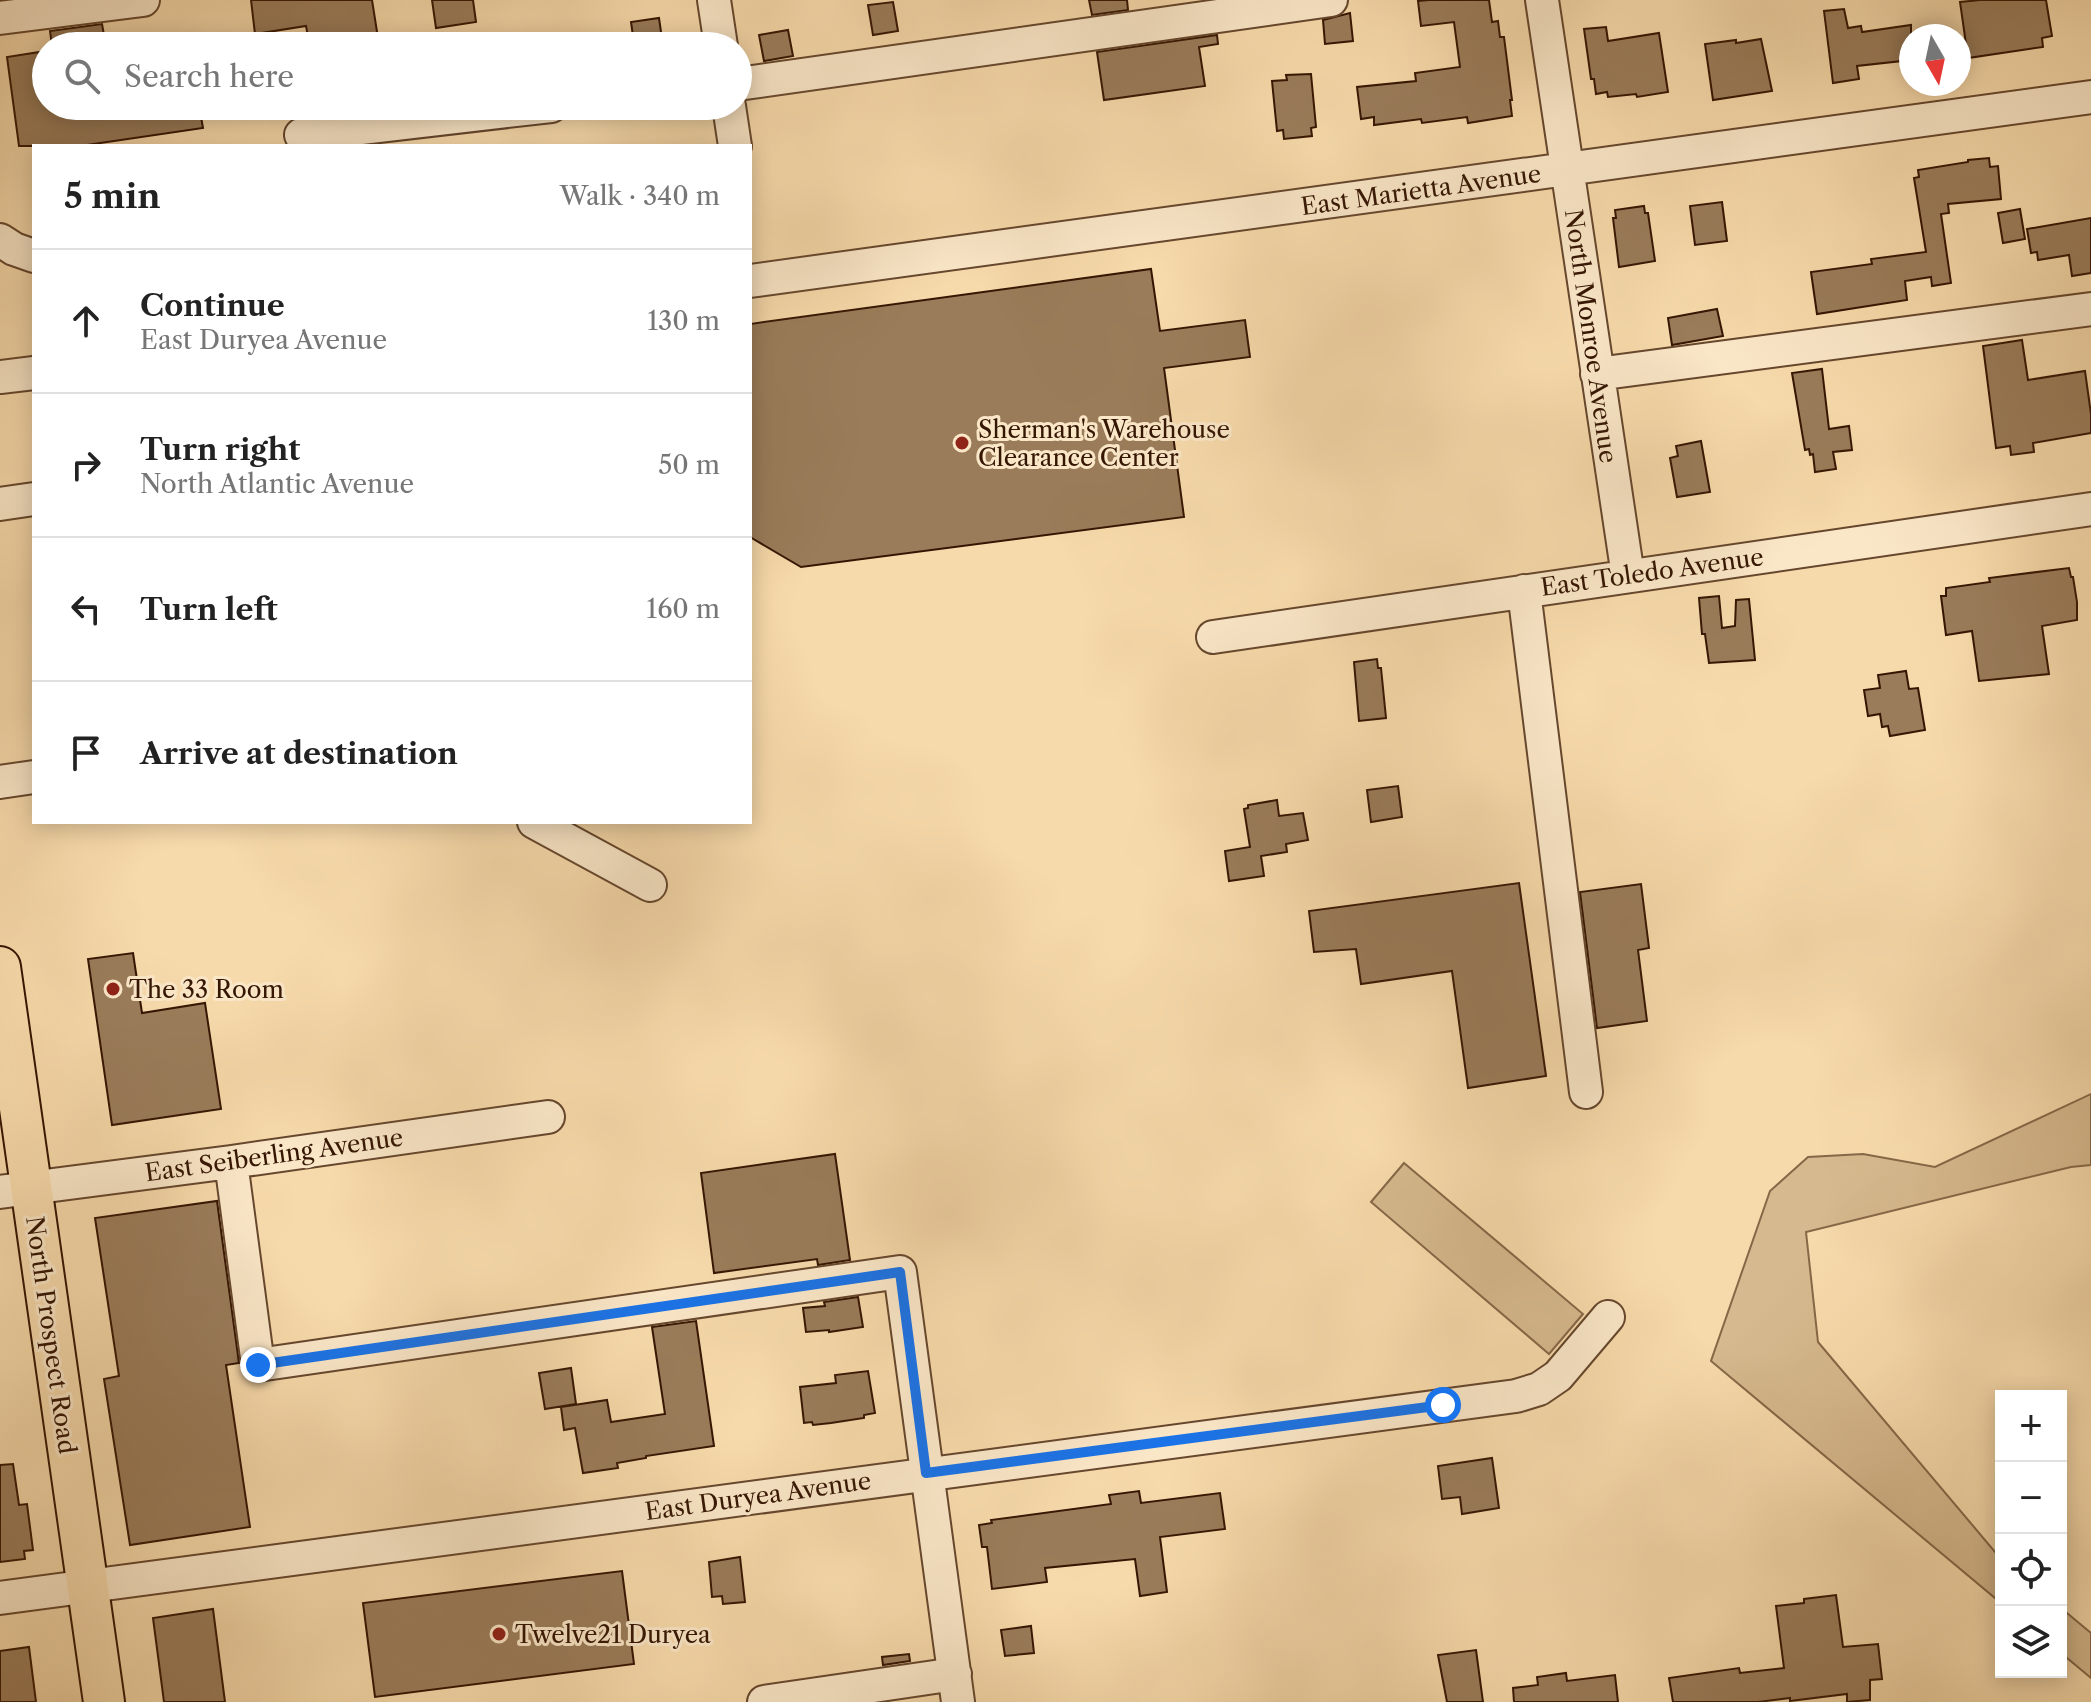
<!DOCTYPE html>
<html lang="en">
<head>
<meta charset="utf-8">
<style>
  body { margin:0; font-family:"Libre Caslon Text",serif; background:#f2f2f2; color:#222 }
  .controls { position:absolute; right:24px; bottom:24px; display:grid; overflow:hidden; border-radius:0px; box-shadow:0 4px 20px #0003 }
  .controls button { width:72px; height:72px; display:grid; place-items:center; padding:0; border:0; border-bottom:2px solid #e0e0e0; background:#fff; color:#222; font:40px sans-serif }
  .compass { position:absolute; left:1899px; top:24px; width:72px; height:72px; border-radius:50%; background:#fff; box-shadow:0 4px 20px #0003; rotate:171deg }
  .stop { position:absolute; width:24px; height:24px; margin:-18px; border:6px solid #1a73e8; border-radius:50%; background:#fff }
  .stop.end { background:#1a73e8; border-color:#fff; box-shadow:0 2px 8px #0008 }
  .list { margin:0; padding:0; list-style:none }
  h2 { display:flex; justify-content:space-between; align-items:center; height:104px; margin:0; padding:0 32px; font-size:34px }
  h2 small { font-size:26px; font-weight:400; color:#767676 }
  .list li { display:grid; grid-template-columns:52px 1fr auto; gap:24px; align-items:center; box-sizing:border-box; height:144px; padding:0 32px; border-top:2px solid #e0e0e0 }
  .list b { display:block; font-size:30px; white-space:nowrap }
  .list p { margin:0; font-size:26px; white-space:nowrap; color:#767676 }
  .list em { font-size:26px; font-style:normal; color:#767676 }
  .icon { flex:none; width:44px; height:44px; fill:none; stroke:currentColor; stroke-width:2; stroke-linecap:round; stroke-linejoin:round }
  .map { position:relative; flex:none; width:2091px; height:1702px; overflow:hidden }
  .search { position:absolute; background:#fff; box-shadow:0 4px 20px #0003; left:32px; top:32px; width:720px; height:88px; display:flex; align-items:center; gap:20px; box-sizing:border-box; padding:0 28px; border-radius:44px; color:#767676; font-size:30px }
  .panel { position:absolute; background:#fff; box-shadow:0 4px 20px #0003; left:32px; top:144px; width:720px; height:680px; border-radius:0px }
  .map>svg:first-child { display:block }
  .green { fill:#d6b98e; stroke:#866848; stroke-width:2 }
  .building { fill:#9a7c5a; stroke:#351603; stroke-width:2 }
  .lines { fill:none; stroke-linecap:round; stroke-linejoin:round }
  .minor-casing { stroke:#66472d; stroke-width:36 }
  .major-casing { stroke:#351603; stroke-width:44 }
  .minor { stroke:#fae7c8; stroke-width:32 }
  .major { stroke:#f7daab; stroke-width:40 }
  .route { stroke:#1a73e8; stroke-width:10 }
  .poi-dot { fill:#8f2418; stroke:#fae7c8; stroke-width:3 }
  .labels { text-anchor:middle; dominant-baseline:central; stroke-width:6; stroke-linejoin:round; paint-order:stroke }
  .street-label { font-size:24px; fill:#351603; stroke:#fae7c8 }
  .poi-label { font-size:24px; fill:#351603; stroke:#fae7c8; text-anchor:start }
</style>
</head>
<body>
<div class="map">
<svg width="2091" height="1702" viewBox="0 0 2091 1702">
  <rect width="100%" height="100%" fill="#f7daab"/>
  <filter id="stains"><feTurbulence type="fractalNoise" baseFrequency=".0025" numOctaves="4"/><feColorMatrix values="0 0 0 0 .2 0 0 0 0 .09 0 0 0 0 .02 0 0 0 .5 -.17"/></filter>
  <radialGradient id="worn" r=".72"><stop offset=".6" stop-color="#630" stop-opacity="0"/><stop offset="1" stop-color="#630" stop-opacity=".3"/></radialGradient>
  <path class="green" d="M 2091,1094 L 2091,1165 L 2071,1167 L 1806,1232 L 1818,1342 L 2001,1559 L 2001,1603 L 1711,1361 L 1770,1191 L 1808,1157 L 1863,1154 L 1935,1167 Z
    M 1404,1163 L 1583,1314 L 1549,1354 L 1371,1202 Z
    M 2061,1608 L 2091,1633 L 2091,1678 L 2061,1653 Z"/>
  <path class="building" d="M 251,0 L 372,0 L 378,38 L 347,43 L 345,34 L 309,42 L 306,26 L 255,34 Z
    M 432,0 L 473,0 L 476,22 L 436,28 Z
    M 1089,0 L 1127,0 L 1128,10 L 1092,15 Z
    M 1429,0 L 1489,0 L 1492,22 L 1498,21 L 1500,37 L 1504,37 L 1512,100 L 1510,100 L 1512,116 L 1468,123 L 1467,117 L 1422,123 L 1421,119 L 1374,125 L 1374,117 L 1361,119 L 1357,87 L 1416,81 L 1415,73 L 1460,67 L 1454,22 L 1421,26 L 1418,1 Z
    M 1980,0 L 2046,0 L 2052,36 L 2042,38 L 2043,47 L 1968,58 L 1960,2 Z
    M 893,2 L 898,31 L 873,35 L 868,5 Z
    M 1844,9 L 1848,28 L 1861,26 L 1862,32 L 1911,25 L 1911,60 L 1857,66 L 1859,79 L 1833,83 L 1824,11 Z
    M 1350,13 L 1353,41 L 1325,44 L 1323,20 Z
    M 659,18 L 662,39 L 634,43 L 631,22 Z
    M 102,24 L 106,46 L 52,46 L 50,31 Z
    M 1606,27 L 1608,41 L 1659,33 L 1668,92 L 1637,97 L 1636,94 L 1608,97 L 1607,92 L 1596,94 L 1594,79 L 1591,79 L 1584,29 Z
    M 788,30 L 793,56 L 764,61 L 759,35 Z
    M 1217,35 L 1218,44 L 1199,47 L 1205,86 L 1104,100 L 1097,52 Z
    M 1761,39 L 1772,91 L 1713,100 L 1705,44 L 1736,40 L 1736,43 Z
    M 46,51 L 46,106 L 199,106 L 203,128 L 80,146 L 19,146 L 7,57 Z
    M 1311,74 L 1316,127 L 1311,128 L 1312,136 L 1284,139 L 1283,130 L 1277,131 L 1272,81 L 1287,80 L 1286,75 Z
    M 1989,158 L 1990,167 L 1998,166 L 2001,199 L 1948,204 L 1949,213 L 1941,214 L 1951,283 L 1932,286 L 1931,277 L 1905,281 L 1907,300 L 1817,314 L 1811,272 L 1872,264 L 1871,259 L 1926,252 L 1914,178 L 1919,177 L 1918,170 L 1968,162 L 1968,160 Z
    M 1722,202 L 1727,241 L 1695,245 L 1690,206 Z
    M 1644,206 L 1645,213 L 1648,213 L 1655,261 L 1619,267 L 1613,218 L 1616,218 L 1615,210 Z
    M 2020,209 L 2025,239 L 2003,243 L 1998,213 Z
    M 2091,218 L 2091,273 L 2072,276 L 2069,255 L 2038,260 L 2037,252 L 2031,253 L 2027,229 Z
    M 1151,269 L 1160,331 L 1245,320 L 1250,357 L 1164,368 L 1184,517 L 801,567 L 750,537 L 750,324 Z
    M 1717,309 L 1723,336 L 1672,345 L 1668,318 Z
    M 2022,340 L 2028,380 L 2085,371 L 2091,414 L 2091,433 L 2033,443 L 2034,452 L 2011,455 L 2010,446 L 1996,448 L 1983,346 Z
    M 1822,369 L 1829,429 L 1849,426 L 1852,450 L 1833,452 L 1836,469 L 1815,472 L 1813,454 L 1810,455 L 1809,449 L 1805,450 L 1792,373 Z
    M 1701,441 L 1710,492 L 1677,497 L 1670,458 L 1678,456 L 1676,446 Z
    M 2069,568 L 2071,577 L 2073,577 L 2077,602 L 2077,620 L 2042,626 L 2049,674 L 1979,681 L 1972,631 L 1946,635 L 1941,596 L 1946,596 L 1946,588 L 1990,582 L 1989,578 Z
    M 1719,596 L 1722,628 L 1735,626 L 1736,600 L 1749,599 L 1755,660 L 1709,663 L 1705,634 L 1702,634 L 1699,598 Z
    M 1377,659 L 1378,668 L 1381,668 L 1386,718 L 1359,721 L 1354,662 Z
    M 1906,671 L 1909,689 L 1918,688 L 1925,730 L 1890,736 L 1888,726 L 1882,727 L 1880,714 L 1868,716 L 1864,690 L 1880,688 L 1878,675 Z
    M 1398,786 L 1402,817 L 1371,822 L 1367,790 Z
    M 1277,800 L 1279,816 L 1303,813 L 1308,840 L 1286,844 L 1287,852 L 1261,856 L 1264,876 L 1229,881 L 1225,851 L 1250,847 L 1244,809 L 1248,808 L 1248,805 Z
    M 1519,883 L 1546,1076 L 1468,1088 L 1452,971 L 1361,984 L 1356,949 L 1314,952 L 1309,911 Z
    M 1641,884 L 1649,948 L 1638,950 L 1647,1021 L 1597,1028 L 1580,892 Z
    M 133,953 L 142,1013 L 205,1003 L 221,1109 L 112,1125 L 88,959 Z
    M 835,1154 L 850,1260 L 818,1265 L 817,1259 L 714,1273 L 701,1173 Z
    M 217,1201 L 239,1363 L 226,1365 L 250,1527 L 130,1545 L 104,1379 L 119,1376 L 95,1218 Z
    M 858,1297 L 863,1327 L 829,1332 L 829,1330 L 806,1332 L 803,1308 L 825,1306 L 824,1302 Z
    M 696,1321 L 714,1446 L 646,1456 L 646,1458 L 617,1463 L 618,1468 L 583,1473 L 575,1428 L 564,1430 L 561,1407 L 607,1400 L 611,1422 L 665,1414 L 652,1327 Z
    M 571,1368 L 576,1404 L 545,1409 L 539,1373 Z
    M 868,1371 L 875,1413 L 864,1415 L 864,1418 L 831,1423 L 813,1425 L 812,1422 L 804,1423 L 800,1387 L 836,1383 L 835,1375 Z
    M 1492,1458 L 1499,1508 L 1462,1514 L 1460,1497 L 1442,1499 L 1438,1466 Z
    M 13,1464 L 19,1505 L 27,1504 L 33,1550 L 24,1551 L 25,1559 L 0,1562 L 0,1465 Z
    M 1139,1491 L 1141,1503 L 1220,1493 L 1225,1529 L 1160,1537 L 1167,1592 L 1140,1596 L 1135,1559 L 1045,1568 L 1047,1582 L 992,1589 L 987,1547 L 982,1547 L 979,1525 L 992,1523 L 991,1520 L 1111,1504 L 1109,1495 Z
    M 740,1557 L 745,1602 L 723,1604 L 722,1596 L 712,1597 L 709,1562 Z
    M 622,1571 L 634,1664 L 375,1697 L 363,1603 Z
    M 1836,1595 L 1843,1647 L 1878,1644 L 1882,1679 L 1870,1680 L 1870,1700 L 1847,1702 L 1847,1694 L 1790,1701 L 1790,1698 L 1758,1702 L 1673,1702 L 1669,1678 L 1739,1668 L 1740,1673 L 1784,1668 L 1776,1606 L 1804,1603 L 1804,1599 Z
    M 213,1609 L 225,1702 L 164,1702 L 153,1618 Z
    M 1031,1626 L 1034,1653 L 1005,1656 L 1001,1630 Z
    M 29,1647 L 36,1702 L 0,1702 L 0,1651 Z
    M 1476,1650 L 1483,1702 L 1447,1702 L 1438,1655 Z
    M 909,1654 L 910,1661 L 883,1665 L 882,1657 Z
    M 1566,1673 L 1567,1681 L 1615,1675 L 1618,1702 L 1514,1702 L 1513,1688 L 1538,1685 L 1537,1677 Z"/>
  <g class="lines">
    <defs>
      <path id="minor" d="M 714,0 L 721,46
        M 1542,0 L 1628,576
        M 0,18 L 143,0
        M 738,84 L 1331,0
        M 729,106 L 735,146
        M 301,135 L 551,106
        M 0,240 L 14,249 L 34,256
        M 750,281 L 2091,97
        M 1597,374 L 2091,309
        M 0,377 L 34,373
        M 0,504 L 34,499
        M 1524,591 L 1586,1092
        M 1213,637 L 2091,509
        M 0,782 L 34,777
        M 534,822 L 650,885
        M 231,1162 L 258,1365 L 900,1272 L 958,1702
        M 0,1192 L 231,1162 L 548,1117
        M 0,1598 L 1516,1396 L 1539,1389 L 1558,1376 L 1608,1317
        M 764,1702 L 955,1674"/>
      <path id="major" d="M 0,967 L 104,1702"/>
    </defs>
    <use href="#minor" class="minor-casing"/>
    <use href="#major" class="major-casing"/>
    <use href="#minor" class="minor"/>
    <use href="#major" class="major"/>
  </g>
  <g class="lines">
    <path class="route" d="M 258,1365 L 900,1272 L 926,1473 L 1443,1405"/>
  </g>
  <g class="poi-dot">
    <circle cx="962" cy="443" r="8"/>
    <circle cx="113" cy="989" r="8"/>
    <circle cx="499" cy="1634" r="8"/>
  </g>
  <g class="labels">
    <g class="street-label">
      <text transform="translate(1421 190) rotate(-8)">East Marietta Avenue</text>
      <text transform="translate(1591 336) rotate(82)">North Monroe Avenue</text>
      <text transform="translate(1652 572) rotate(-8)">East Toledo Avenue</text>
      <text transform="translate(274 1155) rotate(-8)">East Seiberling Avenue</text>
      <text transform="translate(51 1335) rotate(82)">North Prospect Road</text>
      <text transform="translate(758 1496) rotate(-8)">East Duryea Avenue</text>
    </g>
    <g class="poi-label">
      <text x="978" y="429">Sherman's Warehouse<tspan x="978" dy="28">Clearance Center</tspan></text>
      <text x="129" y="989">The 33 Room</text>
      <text x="515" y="1634">Twelve21 Duryea</text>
    </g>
  </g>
  <rect width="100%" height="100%" filter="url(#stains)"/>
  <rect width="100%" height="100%" fill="url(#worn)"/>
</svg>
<div class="controls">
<button>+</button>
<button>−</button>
<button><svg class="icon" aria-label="locate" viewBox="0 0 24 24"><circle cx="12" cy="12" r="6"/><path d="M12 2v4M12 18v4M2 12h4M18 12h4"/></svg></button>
<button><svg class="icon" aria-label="layers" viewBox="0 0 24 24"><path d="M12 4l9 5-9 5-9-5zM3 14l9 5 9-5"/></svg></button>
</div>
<svg class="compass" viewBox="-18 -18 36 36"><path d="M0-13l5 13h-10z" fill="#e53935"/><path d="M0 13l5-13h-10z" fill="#767676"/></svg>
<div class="stop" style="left:1443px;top:1405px"></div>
<div class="stop end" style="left:258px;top:1365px"></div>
<div class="search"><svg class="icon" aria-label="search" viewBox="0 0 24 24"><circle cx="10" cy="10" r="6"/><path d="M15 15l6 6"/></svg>Search here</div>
<section class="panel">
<h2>5 min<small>Walk · 340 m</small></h2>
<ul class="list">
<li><svg class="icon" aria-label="ahead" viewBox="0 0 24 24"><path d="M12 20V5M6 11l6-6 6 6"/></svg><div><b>Continue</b><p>East Duryea Avenue</p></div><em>130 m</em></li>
<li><svg class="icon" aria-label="right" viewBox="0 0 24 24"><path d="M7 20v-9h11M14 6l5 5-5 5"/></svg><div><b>Turn right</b><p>North Atlantic Avenue</p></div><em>50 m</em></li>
<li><svg class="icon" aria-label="left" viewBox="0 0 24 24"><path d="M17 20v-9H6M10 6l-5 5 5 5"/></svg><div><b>Turn left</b></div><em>160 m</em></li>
<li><svg class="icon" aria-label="arrive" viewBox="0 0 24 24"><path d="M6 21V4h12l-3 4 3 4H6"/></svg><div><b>Arrive at destination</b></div></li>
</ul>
</section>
</div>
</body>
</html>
